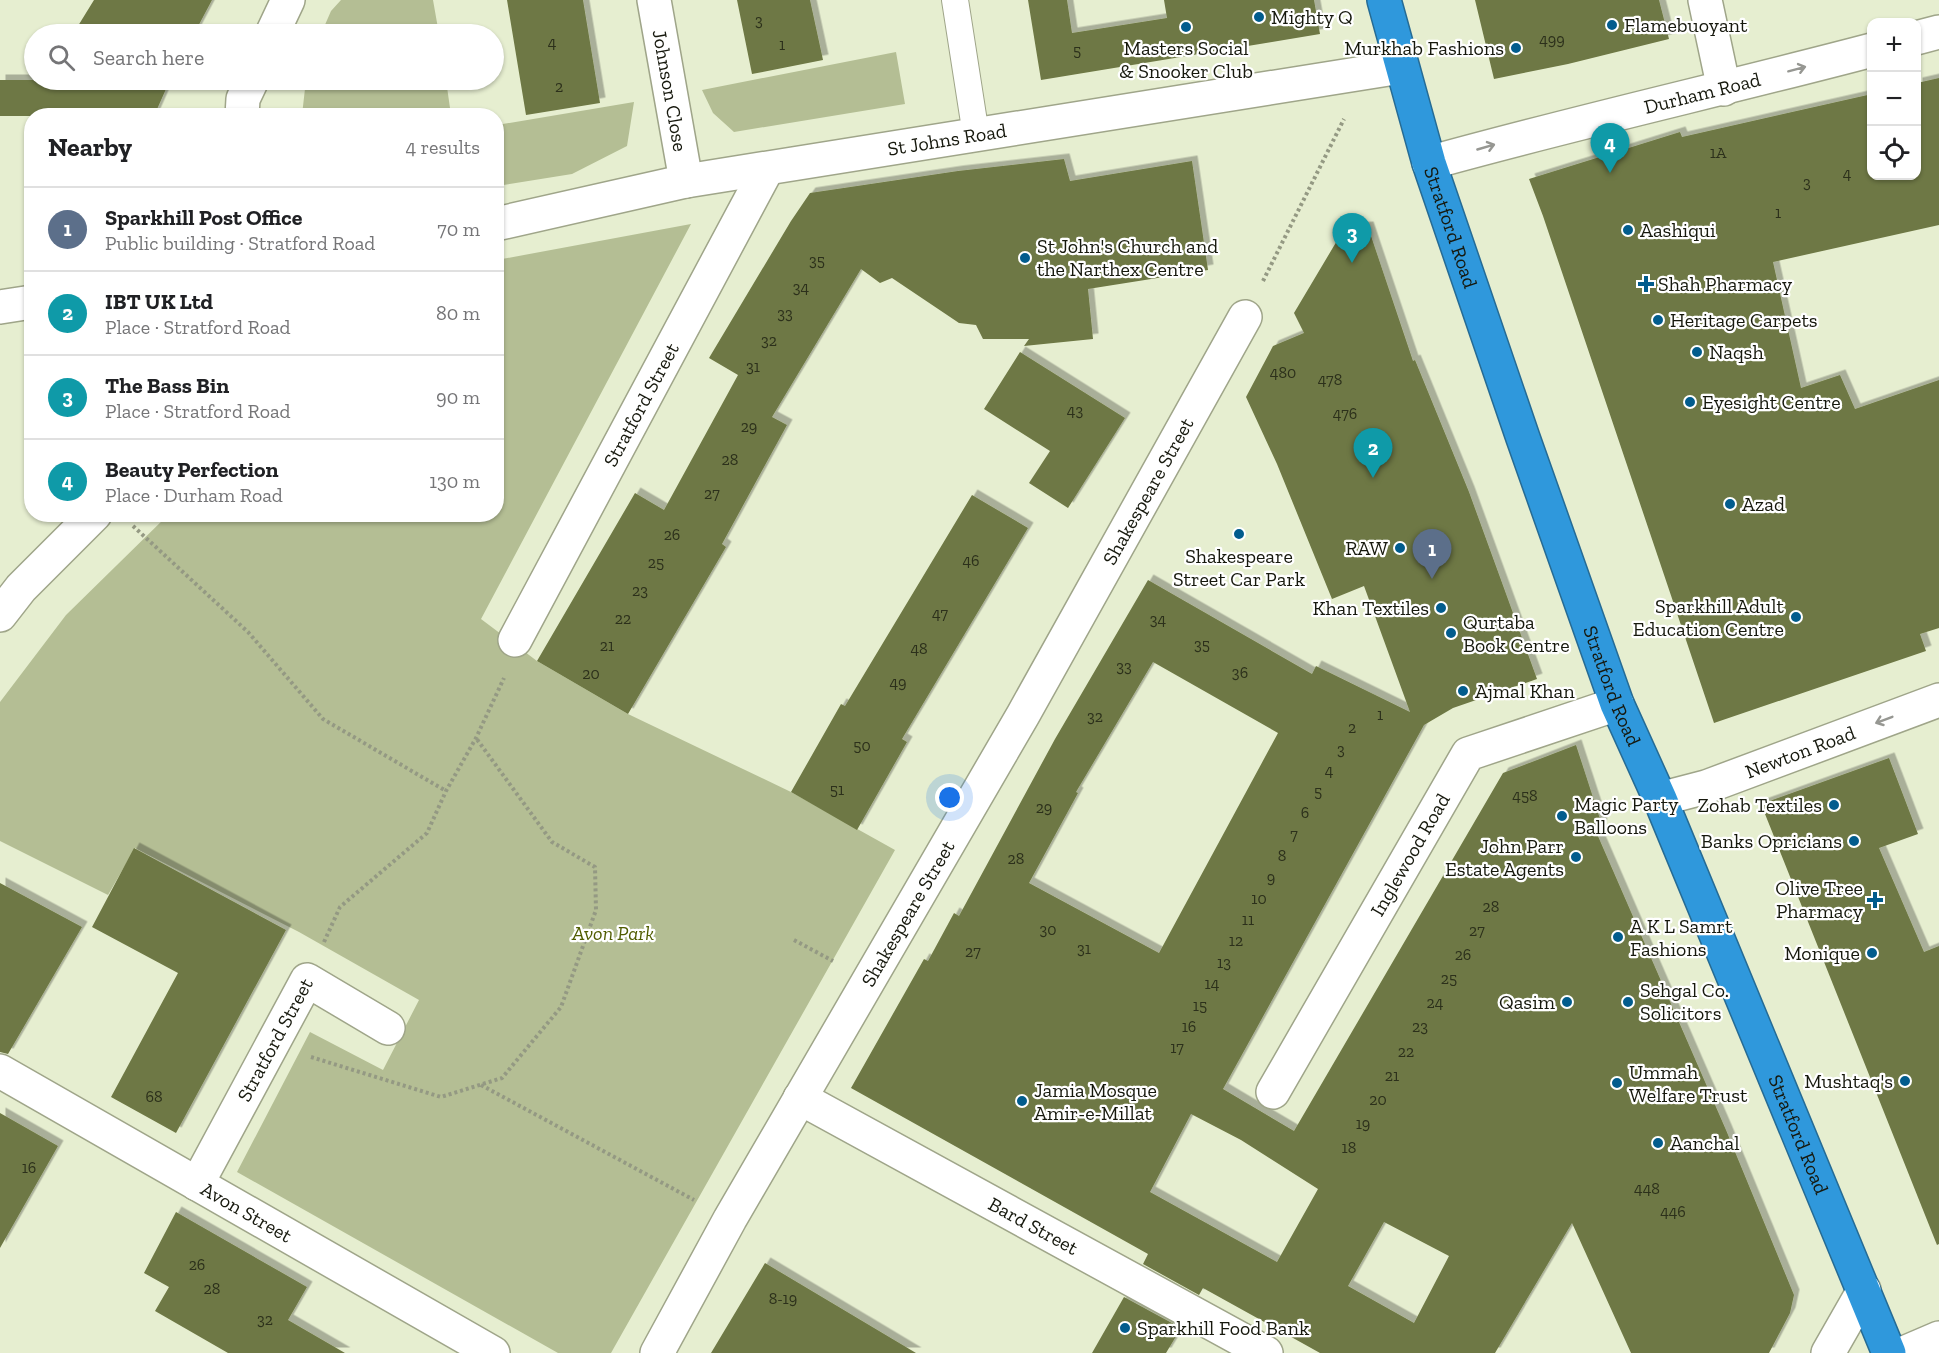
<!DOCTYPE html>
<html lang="en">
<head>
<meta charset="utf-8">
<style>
  body { margin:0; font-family:"Zilla Slab",serif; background:#f2f2f2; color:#202124 }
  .controls { position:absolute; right:18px; top:18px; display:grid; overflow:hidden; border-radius:12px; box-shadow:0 2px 4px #0004 }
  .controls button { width:54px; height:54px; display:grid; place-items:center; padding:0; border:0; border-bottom:2px solid #e0e0e0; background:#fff; color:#202124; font:30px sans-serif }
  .you { position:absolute; left:950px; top:798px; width:21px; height:21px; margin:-15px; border:4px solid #fff; border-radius:50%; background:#1a73e8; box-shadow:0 0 0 9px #1a73e833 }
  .badge { display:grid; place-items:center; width:39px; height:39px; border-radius:50%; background:#025c8d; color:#fff; font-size:20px; font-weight:700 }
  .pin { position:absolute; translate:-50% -50px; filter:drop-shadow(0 2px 3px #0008) }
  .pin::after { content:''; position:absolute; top:32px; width:21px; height:18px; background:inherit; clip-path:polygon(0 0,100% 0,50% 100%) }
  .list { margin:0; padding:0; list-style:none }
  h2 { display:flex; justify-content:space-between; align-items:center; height:78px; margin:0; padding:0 24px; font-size:26px }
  h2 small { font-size:20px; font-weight:400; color:#757577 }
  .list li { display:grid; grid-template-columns:39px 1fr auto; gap:18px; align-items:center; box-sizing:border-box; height:84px; padding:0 24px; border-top:2px solid #e0e0e0 }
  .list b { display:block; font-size:22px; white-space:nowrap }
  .list p { margin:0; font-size:20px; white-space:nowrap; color:#757577 }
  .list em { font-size:20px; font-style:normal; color:#757577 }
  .icon { flex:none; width:33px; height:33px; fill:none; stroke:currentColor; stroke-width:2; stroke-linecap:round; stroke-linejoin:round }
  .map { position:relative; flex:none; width:1939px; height:1353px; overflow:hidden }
  .search { position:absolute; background:#fff; box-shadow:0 2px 4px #0004; left:24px; top:24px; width:480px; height:66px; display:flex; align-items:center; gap:15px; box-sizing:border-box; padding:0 21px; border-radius:33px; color:#757577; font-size:22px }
  .panel { position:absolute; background:#fff; box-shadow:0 2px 4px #0004; left:24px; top:108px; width:480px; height:414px; border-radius:24px }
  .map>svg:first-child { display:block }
  .green { fill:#b4be94 }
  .building { fill:#6e7844; fill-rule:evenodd; filter:url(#shadow) }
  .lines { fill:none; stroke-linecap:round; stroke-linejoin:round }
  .lane-casing { stroke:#9fa589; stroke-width:28 }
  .street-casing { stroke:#9fa589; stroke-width:36 }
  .secondary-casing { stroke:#9fa589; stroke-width:36 }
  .highway-casing { stroke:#266b94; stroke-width:36 }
  .path { stroke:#949983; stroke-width:4; stroke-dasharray:3 3; stroke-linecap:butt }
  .lane { stroke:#fff; stroke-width:26 }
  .street { stroke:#fff; stroke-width:33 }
  .secondary { stroke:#fff; stroke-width:33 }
  .highway { stroke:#2f98dc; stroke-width:33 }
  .oneway { stroke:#969792 }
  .poi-dot { fill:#025c8d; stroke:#fff; stroke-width:2 }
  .labels { text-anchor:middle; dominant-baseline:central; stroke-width:4.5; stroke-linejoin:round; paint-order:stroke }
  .number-label { font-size:16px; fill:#2c301b }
  .poi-label { font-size:20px; fill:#16180d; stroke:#fff; text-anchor:start }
  .street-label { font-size:20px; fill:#16180d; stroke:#fff }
  .park-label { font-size:20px; font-style:italic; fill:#505c00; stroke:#fff }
</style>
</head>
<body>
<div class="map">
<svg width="1939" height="1353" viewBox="0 0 1939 1353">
  <defs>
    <filter id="shadow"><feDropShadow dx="5.5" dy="-5.5" stdDeviation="0" flood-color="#0004"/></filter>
  </defs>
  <rect width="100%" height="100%" fill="#e6eed0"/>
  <path class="green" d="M 341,0 L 433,0 L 439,34 L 321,34 L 331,11 Z
    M 896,52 L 905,104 L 734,132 L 713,113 L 702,90 Z
    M 306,80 L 446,80 L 451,115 L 302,115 Z
    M 634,102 L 627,146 L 572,174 L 497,186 L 497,125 Z
    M 691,224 L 481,619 L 537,661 L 628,714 L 791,792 L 895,850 L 611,1353 L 558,1353 L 237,1172 L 310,1032 L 383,1070 L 419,1000 L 299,932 L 135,848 L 108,895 L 0,841 L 0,702 L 66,615 L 168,515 L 496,514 L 497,260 Z"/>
  <path class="building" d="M 94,0 L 212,0 L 194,34 L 73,34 Z
    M 507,0 L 583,0 L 600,103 L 526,115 Z
    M 737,0 L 810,0 L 823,60 L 752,74 Z
    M 1028,0 L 1067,0 L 1072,33 L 1167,18 L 1164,0 L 1314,0 L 1320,34 L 1041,80 Z
    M 1475,0 L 1659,0 L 1669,39 L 1568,64 L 1494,79 Z
    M 1939,78 L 1939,225 L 1773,262 L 1801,388 L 1840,375 L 1855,409 L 1939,380 L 1939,628 L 1920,634 L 1926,651 L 1714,723 L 1543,216 L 1529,179 L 1680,132 L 1682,137 L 1872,94 L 1872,176 L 1917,176 L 1917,83 Z
    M 0,80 L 170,80 L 154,116 L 0,116 Z
    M 1064,159 L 1070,181 L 1192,161 L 1208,270 L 1088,289 L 1093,339 L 1024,346 L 1029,339 L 983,339 L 976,325 L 959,323 L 892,278 L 880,283 L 861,269 L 772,417 L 787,425 L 722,544 L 726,547 L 628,714 L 537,661 L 635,493 L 664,510 L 738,375 L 709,358 L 791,221 L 810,193 L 958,171 Z
    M 1368,227 L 1413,361 L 1415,360 L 1469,492 L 1537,679 L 1453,708 L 1424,725 L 1223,1089 L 1294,1131 L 1503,773 L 1576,745 L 1602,825 L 1594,827 L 1726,1130 L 1794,1295 L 1790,1313 L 1769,1353 L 1631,1353 L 1572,1223 L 1495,1353 L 1320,1353 L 1203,1288 L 1199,1295 L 1143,1264 L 1148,1254 L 851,1088 L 924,959 L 928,961 L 954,913 L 959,916 L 1055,739 L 1148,580 L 1312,674 L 1316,666 L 1410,712 L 1364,586 L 1332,599 L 1277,464 L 1246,397 L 1273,346 L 1304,333 L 1294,313 L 1344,229 ZM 1153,662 L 1278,733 L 1159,953 L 1029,883 L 1078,793 L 1076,792 ZM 1191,1114 L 1241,1140 L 1318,1189 L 1277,1262 L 1150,1192 ZM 1384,1222 L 1449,1256 L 1414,1323 L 1348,1286 Z
    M 1020,352 L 1125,418 L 1068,508 L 1029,483 L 1050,451 L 984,409 Z
    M 972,495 L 1028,528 L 902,739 L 907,742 L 857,830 L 791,792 L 841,704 L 845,706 Z
    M 1889,758 L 1918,834 L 1879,848 L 1924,952 L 1939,946 L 1939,1244 L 1937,1245 L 1761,804 Z
    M 134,848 L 286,930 L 176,1133 L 111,1097 L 178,973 L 92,927 Z
    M 0,883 L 82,927 L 8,1054 L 0,1052 Z
    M 0,1113 L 58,1146 L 0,1248 Z
    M 176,1212 L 307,1287 L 288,1320 L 345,1353 L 228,1353 L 155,1311 L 169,1287 L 144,1273 Z
    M 765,1263 L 916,1353 L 711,1353 Z
    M 1124,1297 L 1181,1328 L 1166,1353 L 1092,1353 Z"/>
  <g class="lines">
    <defs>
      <path id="lane" d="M 955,0 L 976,135"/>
      <g id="street">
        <path id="s1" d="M 654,0 L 686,181"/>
        <path d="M 1705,0 L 1724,89"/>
        <path d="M 0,307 L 32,302"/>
        <path id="s2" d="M 515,640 L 767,169"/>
        <path id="s3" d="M 1660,799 L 1706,787 L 1939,700"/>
        <path id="s4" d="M 0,1071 L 493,1353"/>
        <path id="s5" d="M 1273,1092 L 1468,754 L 1617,704"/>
        <path id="s6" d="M 800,1098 L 1266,1353"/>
        <path id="s7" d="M 197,1184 L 307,980 L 388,1028"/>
        <path id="s8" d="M 657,1353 L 730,1219 L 1023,715 L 1245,317"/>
        <path d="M 1828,1353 L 1864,1290"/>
        <path d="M 1904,1353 L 1939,1338"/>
      </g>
      <g id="secondary">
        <path d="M 272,34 L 288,0"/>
        <path d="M 1916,38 L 1939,32"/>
        <path d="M 242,116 L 243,99 L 252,80"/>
        <path id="s9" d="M 1429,163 C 1576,122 1724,89 1872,50"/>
        <path id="s10" d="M 496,224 L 686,181 L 1401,67"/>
        <path d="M 0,615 L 21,588 L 95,514"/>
      </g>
      <g id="highway">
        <path id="s11" d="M 1384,0 L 1429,163 L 1523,438 L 1617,704 L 1660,799 L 1889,1353"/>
      </g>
    </defs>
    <use href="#lane" class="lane-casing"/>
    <use href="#street" class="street-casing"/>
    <use href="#secondary" class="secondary-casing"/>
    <use href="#highway" class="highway-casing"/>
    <path class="path" d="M 1263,281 L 1344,119
      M 133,526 L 248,632 L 323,719 L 446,791
      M 794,940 L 833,961
      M 324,942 L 340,907 L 427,833 L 446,791 L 476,738 L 504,678
      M 311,1057 L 441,1097 L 502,1078 L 561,1007 L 596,910 L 595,867 L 552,842 L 476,738
      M 481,1085 L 694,1200"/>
    <use href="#lane" class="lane"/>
    <use href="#street" class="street"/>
    <use href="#secondary" class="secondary"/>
    <use href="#highway" class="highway"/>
  </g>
  <defs><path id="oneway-shaft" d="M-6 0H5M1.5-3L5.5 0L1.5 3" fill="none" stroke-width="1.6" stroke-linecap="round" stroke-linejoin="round" transform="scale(1.5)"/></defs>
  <g class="oneway">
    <use href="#oneway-shaft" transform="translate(1797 69) rotate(-15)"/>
    <use href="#oneway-shaft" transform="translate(1486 147) rotate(-16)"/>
    <use href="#oneway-shaft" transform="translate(1884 720) rotate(159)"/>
  </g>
  <g class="poi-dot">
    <circle cx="1259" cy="17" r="6"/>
    <circle cx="1612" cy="25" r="6"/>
    <circle cx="1186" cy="27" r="6"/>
    <circle cx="1516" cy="48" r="6"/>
    <circle cx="1628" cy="230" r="6"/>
    <circle cx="1025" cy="258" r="6"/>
    <path d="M1643 275h6v6h6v6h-6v6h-6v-6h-6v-6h6z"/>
    <circle cx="1658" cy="320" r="6"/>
    <circle cx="1697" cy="352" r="6"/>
    <circle cx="1690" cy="402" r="6"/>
    <circle cx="1730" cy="504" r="6"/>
    <circle cx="1239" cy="534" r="6"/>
    <circle cx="1400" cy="548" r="6"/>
    <circle cx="1441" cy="608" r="6"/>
    <circle cx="1796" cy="617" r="6"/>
    <circle cx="1451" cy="633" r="6"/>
    <circle cx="1463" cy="691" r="6"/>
    <circle cx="1834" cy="805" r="6"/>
    <circle cx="1562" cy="816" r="6"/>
    <circle cx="1854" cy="841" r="6"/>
    <circle cx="1576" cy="857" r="6"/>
    <path d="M1872 891h6v6h6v6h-6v6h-6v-6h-6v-6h6z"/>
    <circle cx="1618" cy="937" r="6"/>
    <circle cx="1872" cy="953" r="6"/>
    <circle cx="1567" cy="1002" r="6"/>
    <circle cx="1628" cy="1002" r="6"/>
    <circle cx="1905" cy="1081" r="6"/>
    <circle cx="1617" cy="1083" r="6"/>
    <circle cx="1022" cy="1101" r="6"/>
    <circle cx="1658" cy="1143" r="6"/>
    <circle cx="1125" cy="1328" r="6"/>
  </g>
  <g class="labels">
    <g class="number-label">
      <text x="759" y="20">3</text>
      <text x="1552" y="39">499</text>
      <text x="552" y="42">4</text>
      <text x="782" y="44">1</text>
      <text x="1077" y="50">5</text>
      <text x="559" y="86">2</text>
      <text x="1718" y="152">1A</text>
      <text x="1847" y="173">4</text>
      <text x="1807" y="182">3</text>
      <text x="1778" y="212">1</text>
      <text x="817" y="260">35</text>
      <text x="801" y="287">34</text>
      <text x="785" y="313">33</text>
      <text x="769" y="340">32</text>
      <text x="753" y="366">31</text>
      <text x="1283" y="372">480</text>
      <text x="1330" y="379">478</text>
      <text x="1075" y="410">43</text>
      <text x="1345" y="413">476</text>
      <text x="749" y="426">29</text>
      <text x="730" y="459">28</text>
      <text x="712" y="493">27</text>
      <text x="672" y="534">26</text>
      <text x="971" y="560">46</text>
      <text x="656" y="562">25</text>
      <text x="640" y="590">23</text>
      <text x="940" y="613">47</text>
      <text x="623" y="618">22</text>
      <text x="1158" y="619">34</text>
      <text x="1202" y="644">35</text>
      <text x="607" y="645">21</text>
      <text x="919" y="648">48</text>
      <text x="1124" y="666">33</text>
      <text x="1240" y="672">36</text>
      <text x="591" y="673">20</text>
      <text x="898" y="682">49</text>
      <text x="1380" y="714">1</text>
      <text x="1095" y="716">32</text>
      <text x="1352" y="727">2</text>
      <text x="862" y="745">50</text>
      <text x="1341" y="749">3</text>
      <text x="1329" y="770">4</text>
      <text x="837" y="789">51</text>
      <text x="1318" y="791">5</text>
      <text x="1525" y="795">458</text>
      <text x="1044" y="807">29</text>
      <text x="1305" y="812">6</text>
      <text x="1294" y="834">7</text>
      <text x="1282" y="855">8</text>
      <text x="1016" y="858">28</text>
      <text x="1271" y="877">9</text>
      <text x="1259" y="898">10</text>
      <text x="1491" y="906">28</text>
      <text x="1248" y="919">11</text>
      <text x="1048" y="929">30</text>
      <text x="1477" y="930">27</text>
      <text x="1236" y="940">12</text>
      <text x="1084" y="948">31</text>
      <text x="973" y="951">27</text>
      <text x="1463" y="954">26</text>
      <text x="1224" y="962">13</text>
      <text x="1449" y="978">25</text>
      <text x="1212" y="983">14</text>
      <text x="1435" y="1002">24</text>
      <text x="1200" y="1005">15</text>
      <text x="1189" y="1026">16</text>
      <text x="1420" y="1026">23</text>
      <text x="1177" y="1047">17</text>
      <text x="1406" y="1051">22</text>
      <text x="1392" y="1075">21</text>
      <text x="154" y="1096">68</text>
      <text x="1378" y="1099">20</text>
      <text x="1363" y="1123">19</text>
      <text x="1349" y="1147">18</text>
      <text x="29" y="1167">16</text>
      <text x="1647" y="1188">448</text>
      <text x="1673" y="1211">446</text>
      <text x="197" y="1264">26</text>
      <text x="212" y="1288">28</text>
      <text x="783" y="1298">8-19</text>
      <text x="265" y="1319">32</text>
    </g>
    <g class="poi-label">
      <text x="1271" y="17">Mighty Q</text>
      <text x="1624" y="25">Flamebuoyant</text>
      <text x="1186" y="48" text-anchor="middle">Masters Social<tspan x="1186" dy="23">&amp; Snooker Club</tspan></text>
      <text x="1504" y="48" text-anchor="end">Murkhab Fashions</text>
      <text x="1640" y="230">Aashiqui</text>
      <text x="1037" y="246">St John's Church and<tspan x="1037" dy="23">the Narthex Centre</tspan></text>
      <text x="1658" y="284">Shah Pharmacy</text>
      <text x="1670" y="320">Heritage Carpets</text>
      <text x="1709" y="352">Naqsh</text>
      <text x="1702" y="402">Eyesight Centre</text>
      <text x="1742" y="504">Azad</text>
      <text x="1388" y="548" text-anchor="end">RAW</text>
      <text x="1239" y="556" text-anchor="middle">Shakespeare<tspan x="1239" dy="23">Street Car Park</tspan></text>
      <text x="1784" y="606" text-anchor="end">Sparkhill Adult<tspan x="1784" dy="23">Education Centre</tspan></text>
      <text x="1429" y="608" text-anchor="end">Khan Textiles</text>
      <text x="1463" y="622">Qurtaba<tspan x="1463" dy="23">Book Centre</tspan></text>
      <text x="1475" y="691">Ajmal Khan</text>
      <text x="1574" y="804">Magic Party<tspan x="1574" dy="23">Balloons</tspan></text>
      <text x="1822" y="805" text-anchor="end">Zohab Textiles</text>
      <text x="1842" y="841" text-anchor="end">Banks Opricians</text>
      <text x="1564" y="846" text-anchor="end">John Parr<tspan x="1564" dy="23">Estate Agents</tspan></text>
      <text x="1863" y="888" text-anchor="end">Olive Tree<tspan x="1863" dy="23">Pharmacy</tspan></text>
      <text x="1630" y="926">A K L Samrt<tspan x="1630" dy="23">Fashions</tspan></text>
      <text x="1860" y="953" text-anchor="end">Monique</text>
      <text x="1640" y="990">Sehgal Co.<tspan x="1640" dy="23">Solicitors</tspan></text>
      <text x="1555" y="1002" text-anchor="end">Qasim</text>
      <text x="1629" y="1072">Ummah<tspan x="1629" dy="23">Welfare Trust</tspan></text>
      <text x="1893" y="1081" text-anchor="end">Mushtaq's</text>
      <text x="1034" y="1090">Jamia Mosque<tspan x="1034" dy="23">Amir-e-Millat</tspan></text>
      <text x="1670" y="1143">Aanchal</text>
      <text x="1137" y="1328">Sparkhill Food Bank</text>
    </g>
    <g class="street-label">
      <text stroke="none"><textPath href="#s1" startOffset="92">Johnson Close</textPath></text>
      <text stroke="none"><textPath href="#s9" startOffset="282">Durham Road</textPath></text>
      <text stroke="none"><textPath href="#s10" startOffset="459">St Johns Road</textPath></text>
      <text stroke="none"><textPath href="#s11" startOffset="237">Stratford Road</textPath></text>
      <text stroke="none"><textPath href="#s2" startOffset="267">Stratford Street</textPath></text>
      <text stroke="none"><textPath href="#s8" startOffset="992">Shakespeare Street</textPath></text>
      <text stroke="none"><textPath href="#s11" startOffset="723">Stratford Road</textPath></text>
      <text stroke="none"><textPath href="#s3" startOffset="148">Newton Road</textPath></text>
      <text stroke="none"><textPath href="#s5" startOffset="274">Inglewood Road</textPath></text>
      <text stroke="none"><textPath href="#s8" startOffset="506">Shakespeare Street</textPath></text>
      <text stroke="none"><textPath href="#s7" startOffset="164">Stratford Street</textPath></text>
      <text stroke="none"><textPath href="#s11" startOffset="1209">Stratford Road</textPath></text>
      <text stroke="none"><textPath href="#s4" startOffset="284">Avon Street</textPath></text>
      <text stroke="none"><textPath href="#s6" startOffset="266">Bard Street</textPath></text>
    </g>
    <g class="park-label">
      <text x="613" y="933">Avon Park</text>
    </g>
  </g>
</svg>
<div class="controls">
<button>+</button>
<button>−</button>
<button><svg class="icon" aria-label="locate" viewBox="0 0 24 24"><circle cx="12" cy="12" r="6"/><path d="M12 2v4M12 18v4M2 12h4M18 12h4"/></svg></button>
</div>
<div class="you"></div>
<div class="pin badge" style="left:1432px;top:579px;background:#5c6f8a">1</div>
<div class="pin badge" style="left:1373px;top:478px;background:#0f9aa8">2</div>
<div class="pin badge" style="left:1352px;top:263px;background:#0f9aa8">3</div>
<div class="pin badge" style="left:1610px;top:173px;background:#0f9aa8">4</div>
<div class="search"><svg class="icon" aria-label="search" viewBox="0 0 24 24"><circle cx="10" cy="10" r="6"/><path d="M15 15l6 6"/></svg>Search here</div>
<section class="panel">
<h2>Nearby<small>4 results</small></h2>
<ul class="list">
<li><span class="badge" style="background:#5c6f8a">1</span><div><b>Sparkhill Post Office</b><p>Public building · Stratford Road</p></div><em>70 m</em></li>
<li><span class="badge" style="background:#0f9aa8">2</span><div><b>IBT UK Ltd</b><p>Place · Stratford Road</p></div><em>80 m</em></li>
<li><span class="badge" style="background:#0f9aa8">3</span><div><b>The Bass Bin</b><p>Place · Stratford Road</p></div><em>90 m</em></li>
<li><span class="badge" style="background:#0f9aa8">4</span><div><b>Beauty Perfection</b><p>Place · Durham Road</p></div><em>130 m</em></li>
</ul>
</section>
</div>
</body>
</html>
